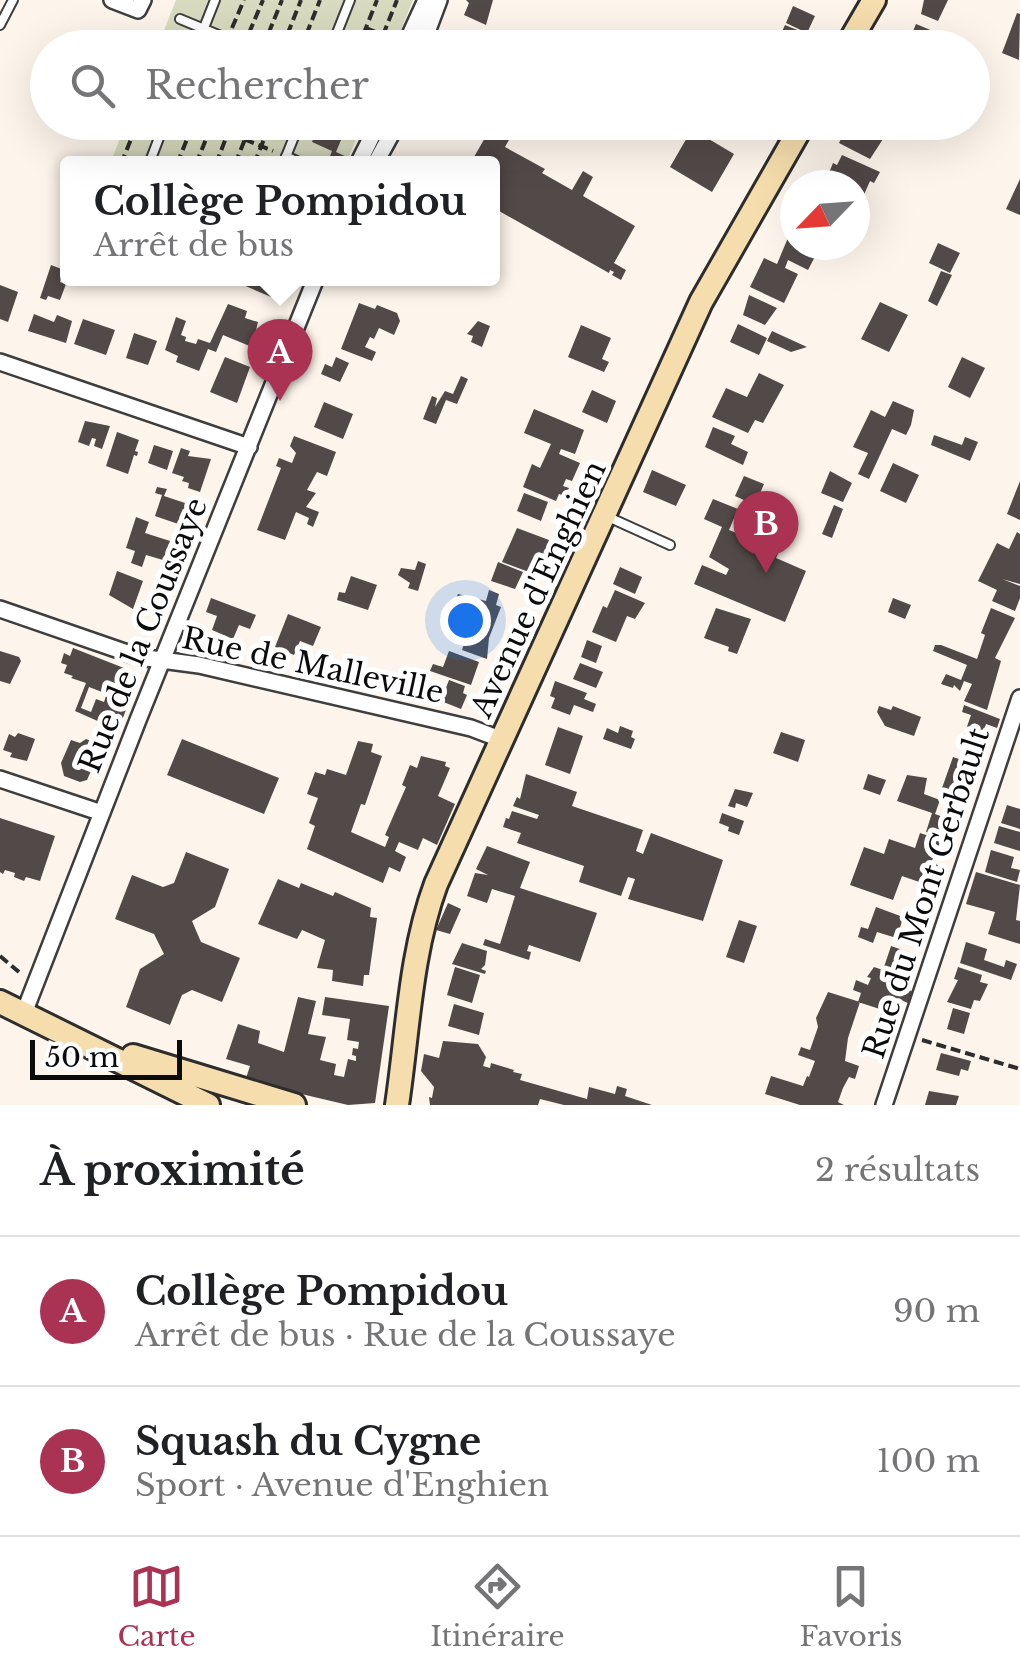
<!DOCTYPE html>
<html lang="fr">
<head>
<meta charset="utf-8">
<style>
  :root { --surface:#fff; --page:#f6f6f6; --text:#202124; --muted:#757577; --line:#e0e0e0; --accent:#aa3354 }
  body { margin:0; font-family:"Libre Baskerville",serif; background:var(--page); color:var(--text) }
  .compass { position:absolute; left:780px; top:170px; width:90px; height:90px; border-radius:50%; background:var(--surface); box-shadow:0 10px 40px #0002; rotate:245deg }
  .scale { position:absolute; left:30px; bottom:25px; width:152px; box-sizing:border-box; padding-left:10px; border:5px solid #0b0b0b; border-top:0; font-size:28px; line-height:35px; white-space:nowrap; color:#0b0b0b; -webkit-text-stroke:8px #fff; paint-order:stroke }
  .you { position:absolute; left:465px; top:620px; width:35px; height:35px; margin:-25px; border:8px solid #fff; border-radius:50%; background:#1a73e8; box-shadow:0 0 0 15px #1a73e833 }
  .badge { display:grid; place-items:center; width:65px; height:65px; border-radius:50%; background:var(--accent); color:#fff; font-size:32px; font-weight:700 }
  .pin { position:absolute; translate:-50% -82px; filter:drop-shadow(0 2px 5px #0008) }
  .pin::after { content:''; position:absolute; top:52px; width:35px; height:30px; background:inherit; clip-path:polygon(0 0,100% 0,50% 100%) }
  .popup { position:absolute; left:60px; top:156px; width:440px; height:130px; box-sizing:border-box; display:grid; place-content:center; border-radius:10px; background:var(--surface); filter:drop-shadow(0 2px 8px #0005); font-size:32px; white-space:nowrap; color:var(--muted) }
  .popup b { font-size:38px; color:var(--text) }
  .popup::after { content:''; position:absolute; left:50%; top:100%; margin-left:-20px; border:20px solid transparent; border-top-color:var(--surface) }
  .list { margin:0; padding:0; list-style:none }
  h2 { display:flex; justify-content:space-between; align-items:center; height:130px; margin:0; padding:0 40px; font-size:42px }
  h2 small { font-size:32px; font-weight:400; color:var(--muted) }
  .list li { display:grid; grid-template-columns:65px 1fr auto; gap:30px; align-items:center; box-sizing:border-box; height:150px; padding:0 40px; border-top:2px solid var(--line) }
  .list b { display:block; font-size:38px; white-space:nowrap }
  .list p { margin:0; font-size:32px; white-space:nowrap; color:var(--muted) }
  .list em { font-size:32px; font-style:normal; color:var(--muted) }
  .icon { flex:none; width:55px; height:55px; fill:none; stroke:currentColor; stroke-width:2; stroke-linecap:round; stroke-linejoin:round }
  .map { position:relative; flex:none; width:1020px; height:1105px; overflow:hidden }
  .search { position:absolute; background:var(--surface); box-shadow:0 10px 40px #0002; left:30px; right:30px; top:30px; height:110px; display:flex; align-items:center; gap:25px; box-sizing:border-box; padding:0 35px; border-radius:55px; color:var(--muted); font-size:38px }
  .sheet { height:430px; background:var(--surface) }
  nav { display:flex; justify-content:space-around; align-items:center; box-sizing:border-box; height:140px; border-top:2px solid var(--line); background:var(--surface); font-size:28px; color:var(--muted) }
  nav a { display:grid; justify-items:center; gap:5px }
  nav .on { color:var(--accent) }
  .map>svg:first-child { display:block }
  .cemetery { fill:#d8dbbf }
  .building { fill:#524a48; fill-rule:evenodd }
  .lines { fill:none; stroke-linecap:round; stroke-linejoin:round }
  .lane-casing { stroke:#3e3e3e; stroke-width:12 }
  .street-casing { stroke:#3e3e3e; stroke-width:20 }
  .secondary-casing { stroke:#2d2d2d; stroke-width:28 }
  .path { stroke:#2d2d2d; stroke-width:4; stroke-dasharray:10 5; stroke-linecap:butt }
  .lane { stroke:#fff; stroke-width:8 }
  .street { stroke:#fff; stroke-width:15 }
  .secondary { stroke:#f5ddad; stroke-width:22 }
  .labels { text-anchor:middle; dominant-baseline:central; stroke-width:10; stroke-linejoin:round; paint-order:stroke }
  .street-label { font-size:30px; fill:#0b0b0b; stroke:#fff }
</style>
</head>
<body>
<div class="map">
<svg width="1020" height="1105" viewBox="0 0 1020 1105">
  <rect width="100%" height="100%" fill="#fdf5eb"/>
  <path class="cemetery" d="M176 0H413L394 47 157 48Z
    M126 123H363L346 163 110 164Z"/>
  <path class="building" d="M466 0H493L486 25 464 15 469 3Z
    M924 0H948L938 21 921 14Z
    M793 6 815 16 807 33 786 23Z
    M1017 13 1020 14 1019 60 1002 53Z
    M916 24 945 36 940 48H906Z
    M785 25 807 34 801 48H766L775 36 779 38Z
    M320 122H334L346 128 336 152 349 158 346 164H327L332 151 312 142Z
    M494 122H519L505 147 545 169 542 173 572 190 583 171 593 177 583 196 635 226 614 263 626 270 621 280 612 275 614 272 610 270 609 273 492 207V164H470Z
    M852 125 883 139 870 159 839 143 847 126Z
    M692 129 734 154 712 192 670 167Z
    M842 155 880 172 874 183 870 181 863 197 855 194V185H837L826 180 833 163 837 165Z
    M1020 179V215L1006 209Z
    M795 221V245H821L808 270 788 260 785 268 798 274 784 303 750 287 764 258 777 264Z
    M938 243 960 253 950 273 929 263Z
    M51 265 64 270 60 282 66 284 60 300 48 296 46 300 40 298Z
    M941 271 952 275 937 306 928 301Z
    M227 278H285L280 292H274L271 297Z
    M0 285 18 292 8 322 0 319Z
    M749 295 777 308 765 325 743 315Z
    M880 302 908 315 889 352 861 339Z
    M359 303 375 309 377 305 397 313 400 321 394 335 379 328 374 339 370 337 365 347 376 352 372 361 341 349Z
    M228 304 247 311 245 318 258 322 252 347 223 335 216 352 208 349 199 371 176 362 178 356 165 350 176 317 186 321 181 335 186 337 185 341 196 344 198 339 210 343Z
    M34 314 54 322 57 315 72 321 66 343 28 331Z
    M83 319 115 330 106 355 74 344Z
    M478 321 490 326 482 347 471 342 473 336 467 334Z
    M738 324 767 338 759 355 730 342Z
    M581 325 611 338 602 359 609 362 604 372 568 357Z
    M772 331 807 347 791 352 767 341Z
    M134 333 157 341 148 365 126 358Z
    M225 357 250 367 237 403 210 392Z
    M336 357 349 363 340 382 321 374 325 364 332 367Z
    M962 357 985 368 970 398 948 387Z
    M759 373 784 385 763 423 755 420 748 433 712 417 726 388 747 397Z
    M461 376 468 379 457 404 446 400 436 424 423 419 432 396 437 398 435 407 445 391 453 394Z
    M592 390 616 401 607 423 582 412Z
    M893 401 914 410 911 425 906 435 892 429 869 479 858 474 868 453 853 447 871 410 885 417Z
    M324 402 353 414 343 439 314 427Z
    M534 409 584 430 575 454 561 449 559 454 580 463 572 481 566 479 563 486 569 488 565 496 559 494 556 501 523 487 532 464 540 468 551 444 524 433Z
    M85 421 110 426 102 449 94 446 96 439 92 438 89 446 78 442Z
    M713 427 735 436 731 444 748 452 743 465 705 447Z
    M117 432 139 440 135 451 138 452 137 456 134 455 128 474 106 466Z
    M934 435 962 445 965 437 978 442 970 461 931 445Z
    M294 436 336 452 327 476 317 472 307 490 316 493 306 507 319 512 313 527 307 524 309 518 296 512 285 540 257 530 281 468 276 466 279 458 292 463 296 453 290 446Z
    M154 445 173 451 167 470 148 463Z
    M181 448 190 451 188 456 211 459 200 492 188 488 189 483 182 481 184 477 172 473Z
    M893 463 919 475 906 503 880 491Z
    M652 470 686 485 676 506 643 492Z
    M830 471 852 483 843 502 821 493Z
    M744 476 764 484 755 505 735 496Z
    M1020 481V520L1007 514Z
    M157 487 167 489 164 496 188 504 181 525 155 516 162 495 155 493Z
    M524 493 548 502 541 521 517 511Z
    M713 499 738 509 729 530 759 542 773 513 793 521 776 558 806 571 785 622 694 584 702 565 726 575 729 569 709 557 722 527 704 519Z
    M834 505 843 509 832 538 822 534Z
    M136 517 149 522 145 533 170 541 163 560 146 555 142 567 131 563 135 551 126 548Z
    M517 528 549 540 537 575 502 562Z
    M1017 532 1020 534V584L1002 579 1020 586V598L1015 611 992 601 997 590 978 581 997 543 1009 549Z
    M418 561 426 564 418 591 408 588 410 583 398 575 401 568 415 570Z
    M498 562 523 572 515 589 491 581Z
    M620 567 642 577 635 594 613 584Z
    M117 571 143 581 133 609 109 595Z
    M351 576 377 585 368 610 337 600 339 592 345 593Z
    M489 590 499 594 496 605 501 607 489 638 487 659 462 650 468 631 459 628 467 607 454 603 458 594 486 601Z
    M615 590 645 603 635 619 627 616 616 642 592 632 603 606 607 608Z
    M211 598 256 615 250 629 239 625 233 639 212 630 217 616 206 612Z
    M893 598 911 605 905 619 888 612Z
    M716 608 751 619 737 654 728 651 729 647 704 638Z
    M991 608 1015 618 995 658 1001 661 987 710 964 701 972 684 964 681 960 691 954 685 953 688 941 684 946 674 961 680 967 665 933 651 935 645H941L977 659 985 635 981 633Z
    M288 614 321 627 313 646 300 641 294 655 275 647Z
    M587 640 602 646 596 663 581 657Z
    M73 648 134 672 138 680 118 730 75 711 86 683 71 678 73 676 64 673 67 665 61 663 64 653 70 656ZM89 687 102 692 104 687 107 693 104 702 96 699 91 712 81 708Z
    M0 651 19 657 21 661 10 684 0 681Z
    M449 651 479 662 471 685 430 671 433 664 443 667Z
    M580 663 603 672 596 688 573 679Z
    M449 680 465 686 463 693 467 695 461 709 441 701Z
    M555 681 587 693 584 699 596 704 593 712 574 705 570 715 551 708 555 698 550 696Z
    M964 705 1000 719 997 728 986 724 979 746 962 741 971 715 962 712Z
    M879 706 891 710 893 706 921 717 914 736 885 726 877 712Z
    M620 726 633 731 631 737 635 739 631 749 603 739 607 728 618 733Z
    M558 727 583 736 570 774 545 765Z
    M781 732 805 740 798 762 773 753Z
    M18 733 35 739 27 761 10 757 12 753 3 750 9 734 15 737Z
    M86 739 98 744 87 770 91 771 87 780 80 782 64 776 61 763 71 740 80 743Z
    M182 739 279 778 264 814 167 775Z
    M358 741 373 744 371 752 382 756 365 805 361 804 351 832 385 847 389 837 385 835 406 787 402 785 410 765 417 768 421 756 446 762 445 766 450 768 438 796 455 804 437 845 423 838 418 850 399 842 395 851 406 857 400 872 389 867 383 883 307 849 315 826 309 823 318 798 307 794 315 772 325 775 327 769 346 775Z
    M953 757 974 764 964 795 942 788Z
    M526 774 577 792 572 806 643 830 636 851 643 854 651 833 723 860 703 921 628 899 635 879 628 877 621 896 579 882 584 866 517 843 521 833 503 827 506 818 509 819 512 811 537 819 539 815 513 806 517 797 520 799Z
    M868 774 886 780 880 795 863 789Z
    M907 775 927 778 924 794 940 800 935 814 954 821 948 839 926 832 932 813 897 801Z
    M735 789 753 793 747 807 736 803 735 808 728 806Z
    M1007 805 1020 809V829L1001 823Z
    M722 813 744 821 739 835 728 831 729 827 719 823Z
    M0 818 55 836 40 881 26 877 24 881 14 877 15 873 5 870 3 874 0 872Z
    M999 826 1020 832V851L994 843Z
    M920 833 941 840 931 863 938 865 935 872 930 870 925 884 902 876 893 900 850 885 864 847 884 854 889 839 915 848Z
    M487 846 530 862 520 888 597 913 580 962 529 945 527 951 531 952 529 960 483 945 485 939 500 944 515 896 492 889 487 903 467 896 475 873 488 875 476 869Z
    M991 850 1014 857 1011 868 1020 870 1017 882 985 872Z
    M186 852 229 869 215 907 192 921 201 942 240 958 222 1002 192 990 182 995 170 1025 126 1007 140 969 164 954 154 934 115 919 132 875 163 887 174 883Z
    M976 872 1020 885 1016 920 1020 921V944L988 934 995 912 966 904Z
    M278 879 299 888 301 883 333 896 335 892 371 908 370 917 377 918 369 975H364L363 986 332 981 333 970 317 968 325 940 302 930 297 939 258 924Z
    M448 903 461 909 450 934 436 930Z
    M876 907 903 917 900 928 909 931 906 941 877 932 873 943 858 937 861 927 868 929Z
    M739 920 757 926 744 963 726 957Z
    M966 942 987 949 984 960 1004 967 1006 960 1017 964 1011 980 960 963Z
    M462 943 487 951 485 965 481 969 486 971 485 974 452 964Z
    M891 946 914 954 906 978 898 975 895 985 912 991 908 1003 891 996 886 1011 858 1002 861 993 853 990 856 980 868 985 871 978 867 977 874 967 883 970Z
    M455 967 480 975 472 1003 447 995Z
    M958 967 982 975 980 982 988 984 980 1001 974 1000 971 1009 947 1002 958 980 954 979Z
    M828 992 860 1002 848 1038 845 1061 859 1066 855 1079 849 1077 843 1088 838 1102 844 1105H800L765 1094 771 1076 803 1086 807 1076 809 1077 815 1061 798 1055 801 1047 810 1050 818 1027 816 1018Z
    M298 997 316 1001 308 1034 326 1037 320 1060 336 1064 334 1075 344 1077 348 1059 356 1061V1056L352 1055 353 1048 358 1049 359 1042 347 1040 350 1019 322 1015 325 997 389 1006 375 1103 348 1105 293 1092 246 1078 250 1066 226 1059 238 1024 260 1031 258 1043 284 1052Z
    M454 1004 484 1013 479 1035 448 1026Z
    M953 1008 970 1013 964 1034 947 1029Z
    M443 1041 478 1044 486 1057 483 1066 490 1068 491 1063 514 1070 513 1072 522 1074 520 1080 587 1099 589 1087 615 1094 617 1086 627 1089 625 1096 652 1105H564L540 1099 538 1105H430L429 1097 432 1098 434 1087 421 1071 424 1054 439 1058Z
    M941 1053 971 1061 968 1071 961 1069 959 1076 936 1070Z
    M929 1091 959 1096 956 1105H925Z"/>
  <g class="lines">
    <defs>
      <path id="lane" d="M180 19 250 48
        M0 25 13 0
        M196 48 215 0
        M331 48 350 0
        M286 156 303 164
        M149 164 165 122
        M283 164 300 122
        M606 516 670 545"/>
      <path id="street" d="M112 0 138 10 143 0
        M404 48 426 0
        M421 48 439 0
        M358 164 379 122
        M375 164 398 122
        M0 362 249 447
        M0 609 139 657 199 665 471 728 500 739
        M0 779 102 813
        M24 1013 138 720 316 278
        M884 1105 1020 698"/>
      <path id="secondary" d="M846 48 874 0
        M0 1002 208 1105
        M133 1056 294 1105
        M397 1105C408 1032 410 954 436 884L701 302 804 122"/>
    </defs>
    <use href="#lane" class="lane-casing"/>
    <use href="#street" class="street-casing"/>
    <use href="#secondary" class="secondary-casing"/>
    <path class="path" d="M232 28 244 0
      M366 28 385 36
      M249 33 263 0
      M383 35 397 0
      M263 47 282 0
      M168 48 174 33
      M282 48 301 0
      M301 48 320 0
      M358 48 377 0
      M203 122 273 151
      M121 164 138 122
      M177 164 194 122
      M196 164 213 122
      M216 164 232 122
      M235 164 252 122
      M254 164 271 122
      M0 956 19 972
      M922 1040 1020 1069"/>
    <use href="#lane" class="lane"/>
    <use href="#street" class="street"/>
    <use href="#secondary" class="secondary"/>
  </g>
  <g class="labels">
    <g class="street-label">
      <text transform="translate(538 589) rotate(-65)">Avenue d'Enghien</text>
      <text transform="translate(143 635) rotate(-68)">Rue de la Coussaye</text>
      <text transform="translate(313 665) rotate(12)">Rue de Malleville</text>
      <text transform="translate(926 893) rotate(-72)">Rue du Mont Gerbault</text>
    </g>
  </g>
</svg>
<svg class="compass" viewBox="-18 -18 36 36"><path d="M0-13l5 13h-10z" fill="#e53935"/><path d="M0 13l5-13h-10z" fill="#757577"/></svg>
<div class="scale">50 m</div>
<div class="you"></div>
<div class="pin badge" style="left:280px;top:401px">A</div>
<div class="popup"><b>Collège Pompidou</b>Arrêt de bus</div>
<div class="pin badge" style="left:766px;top:573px">B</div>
<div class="search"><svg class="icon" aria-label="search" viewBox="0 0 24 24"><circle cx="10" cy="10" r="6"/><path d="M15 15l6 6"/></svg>Rechercher</div>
</div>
<section class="sheet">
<h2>À proximité<small>2 résultats</small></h2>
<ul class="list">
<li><span class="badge">A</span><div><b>Collège Pompidou</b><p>Arrêt de bus · Rue de la Coussaye</p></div><em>90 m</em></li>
<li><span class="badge">B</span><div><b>Squash du Cygne</b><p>Sport · Avenue d'Enghien</p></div><em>100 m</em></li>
</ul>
</section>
<nav>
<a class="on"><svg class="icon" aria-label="map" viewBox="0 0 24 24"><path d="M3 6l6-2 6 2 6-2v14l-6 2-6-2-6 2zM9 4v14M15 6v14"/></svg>Carte</a>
<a><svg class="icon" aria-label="directions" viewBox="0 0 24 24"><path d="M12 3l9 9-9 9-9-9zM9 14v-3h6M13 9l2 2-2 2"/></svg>Itinéraire</a>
<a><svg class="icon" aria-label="saved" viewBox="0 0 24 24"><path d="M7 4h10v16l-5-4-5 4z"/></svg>Favoris</a>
</nav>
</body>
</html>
